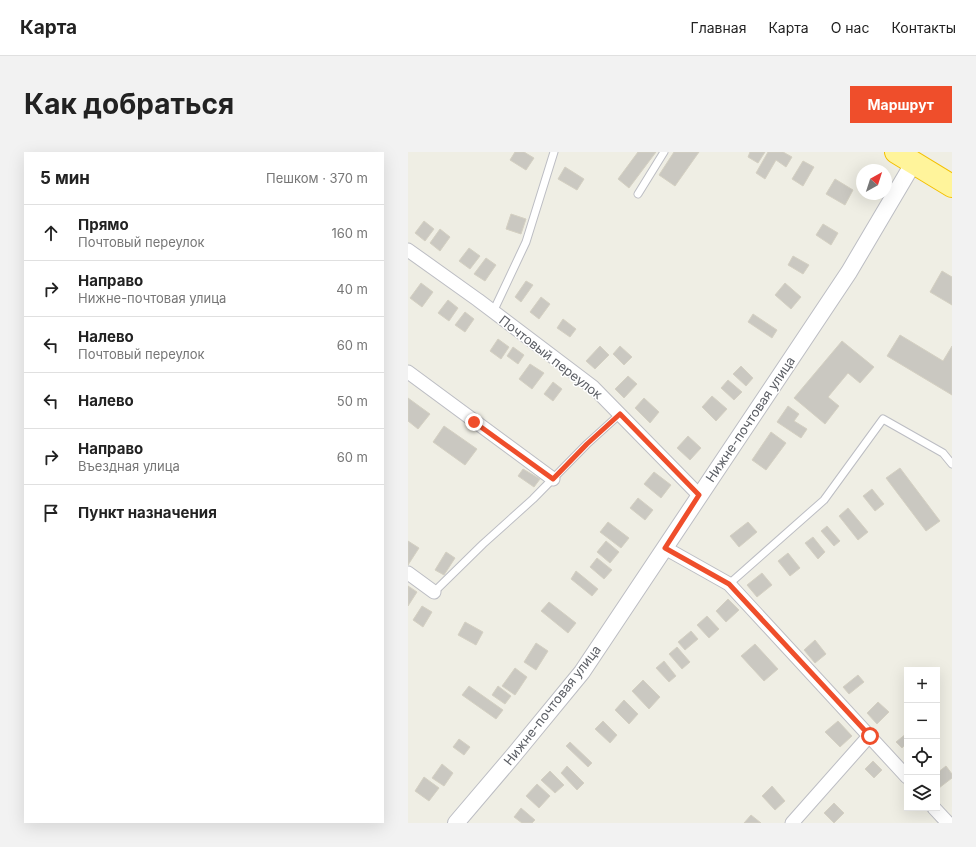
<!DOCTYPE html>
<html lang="ru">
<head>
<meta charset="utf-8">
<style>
  :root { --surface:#fff; --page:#f2f2f2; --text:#222; --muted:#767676; --line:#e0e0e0; --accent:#ef4e2b }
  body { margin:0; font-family:Inter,sans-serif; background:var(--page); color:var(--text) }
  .controls { position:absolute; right:12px; bottom:12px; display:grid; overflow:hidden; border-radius:0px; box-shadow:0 4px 16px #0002 }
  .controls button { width:36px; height:36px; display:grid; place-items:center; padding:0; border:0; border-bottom:1px solid var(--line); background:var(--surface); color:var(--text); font:20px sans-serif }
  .compass { position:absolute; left:448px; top:12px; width:36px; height:36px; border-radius:50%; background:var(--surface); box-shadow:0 4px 16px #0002; rotate:39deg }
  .stop { position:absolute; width:12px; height:12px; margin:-9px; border:3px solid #ef4e2b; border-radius:50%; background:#fff }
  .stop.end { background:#ef4e2b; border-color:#fff; box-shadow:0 1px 4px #0008 }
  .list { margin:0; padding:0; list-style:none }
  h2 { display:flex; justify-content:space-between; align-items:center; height:52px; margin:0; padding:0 16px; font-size:17px }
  h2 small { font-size:13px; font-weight:400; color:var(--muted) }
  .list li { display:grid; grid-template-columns:26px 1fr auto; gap:12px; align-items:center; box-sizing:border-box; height:56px; padding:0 16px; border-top:1px solid var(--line) }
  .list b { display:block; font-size:15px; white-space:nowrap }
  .list p { margin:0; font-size:13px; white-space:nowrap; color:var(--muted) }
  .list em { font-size:13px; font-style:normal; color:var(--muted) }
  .icon { flex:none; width:22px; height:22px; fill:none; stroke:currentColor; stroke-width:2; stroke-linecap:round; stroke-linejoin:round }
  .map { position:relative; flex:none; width:544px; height:671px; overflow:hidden; border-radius:0px }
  header { display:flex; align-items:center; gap:24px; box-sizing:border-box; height:56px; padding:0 20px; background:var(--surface); border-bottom:1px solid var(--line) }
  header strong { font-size:19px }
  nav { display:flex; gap:22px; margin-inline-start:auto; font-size:14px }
  .intro { display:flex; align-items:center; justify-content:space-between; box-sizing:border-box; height:96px; padding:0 24px }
  h1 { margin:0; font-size:28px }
  .button { padding:10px 18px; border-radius:0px; background:var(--accent); color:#fff; font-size:14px; font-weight:700 }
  main { display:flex; gap:24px; padding:0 24px }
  aside { flex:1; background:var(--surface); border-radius:0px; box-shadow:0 4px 16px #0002 }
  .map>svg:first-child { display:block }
  .building { fill:#cac8c1; stroke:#d4d0c2 }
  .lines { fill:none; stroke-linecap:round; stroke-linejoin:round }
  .service-casing { stroke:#bcbdc3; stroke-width:9 }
  .minor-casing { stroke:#bcbdc3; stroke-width:15 }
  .tertiary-casing { stroke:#bcbdc3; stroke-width:18 }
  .trunk-casing { stroke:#f4c000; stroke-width:24 }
  .service { stroke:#fff; stroke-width:7 }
  .minor { stroke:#fff; stroke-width:13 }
  .tertiary { stroke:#fff; stroke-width:16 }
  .trunk { stroke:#fff49b; stroke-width:22 }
  .route { stroke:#ef4e2b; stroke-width:5 }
  .labels { text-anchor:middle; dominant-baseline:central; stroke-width:3; stroke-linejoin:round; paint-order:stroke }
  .street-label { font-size:13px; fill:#5c5f65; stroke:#fff }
</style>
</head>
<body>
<header>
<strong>Карта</strong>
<nav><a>Главная</a><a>Карта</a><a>О нас</a><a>Контакты</a></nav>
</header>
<div class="intro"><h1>Как добраться</h1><a class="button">Маршрут</a></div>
<main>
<aside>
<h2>5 мин<small>Пешком · 370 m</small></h2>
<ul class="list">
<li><svg class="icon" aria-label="ahead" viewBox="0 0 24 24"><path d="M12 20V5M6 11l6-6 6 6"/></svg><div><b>Прямо</b><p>Почтовый переулок</p></div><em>160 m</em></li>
<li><svg class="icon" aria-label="right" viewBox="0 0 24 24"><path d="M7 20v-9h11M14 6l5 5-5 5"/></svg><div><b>Направо</b><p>Нижне-почтовая улица</p></div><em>40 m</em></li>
<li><svg class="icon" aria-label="left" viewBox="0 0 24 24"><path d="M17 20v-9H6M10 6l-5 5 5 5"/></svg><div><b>Налево</b><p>Почтовый переулок</p></div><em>60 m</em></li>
<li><svg class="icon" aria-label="left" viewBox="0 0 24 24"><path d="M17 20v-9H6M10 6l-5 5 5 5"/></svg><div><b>Налево</b></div><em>50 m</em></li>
<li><svg class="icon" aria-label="right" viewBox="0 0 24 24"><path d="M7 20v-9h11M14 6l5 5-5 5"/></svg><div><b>Направо</b><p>Въездная улица</p></div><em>60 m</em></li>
<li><svg class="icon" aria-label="arrive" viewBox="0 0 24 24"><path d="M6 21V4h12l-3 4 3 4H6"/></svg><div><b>Пункт назначения</b></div></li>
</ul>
</aside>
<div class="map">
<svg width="544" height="671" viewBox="0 0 544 671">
  <rect width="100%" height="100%" fill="#efeee4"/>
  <path class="building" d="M107 0H116L126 6 118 18 102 8Z
    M230 0H248L221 36 210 27Z
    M266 0H291L267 34 251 23Z
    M342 0H357L350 11 340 5Z
    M360 0H375L384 5 378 15 368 8 357 27 348 21Z
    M395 9 406 15 395 34 384 27Z
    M157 15 176 27 169 38 150 27Z
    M427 27 445 38 437 53 418 42Z
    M103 62 118 67 113 82 98 77Z
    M16 69 26 77 17 89 7 81Z
    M415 72 430 81 423 93 408 83Z
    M32 77 42 85 32 99 22 91Z
    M61 96 72 104 62 117 51 109Z
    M385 104 401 113 395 122 380 113Z
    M78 106 88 113 77 129 66 122Z
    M534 119 544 125V153L522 140Z
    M118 129 125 133 113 150 107 145Z
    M13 131 25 140 14 155 2 146Z
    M377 131 393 145 383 157 367 143Z
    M133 145 142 152 131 167 122 160Z
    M40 148 50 156 41 169 30 161Z
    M57 160 66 167 57 180 47 173Z
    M345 162 369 178 364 186 340 170Z
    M155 167 168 177 162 185 149 176Z
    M492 183 535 209 544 194V243L479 204Z
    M90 187 101 195 93 207 82 199Z
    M434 189 466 215 452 231 440 221 420 245 431 254 417 272 386 246Z
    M192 194 201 203 187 217 178 209Z
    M212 194 224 205 216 213 205 202Z
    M105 195 116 203 110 212 99 204Z
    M122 212 136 221 124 237 111 227Z
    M333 214 345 226 338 234 325 222Z
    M220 224 229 232 216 246 207 237Z
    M320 228 334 240 326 248 313 236Z
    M145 230 154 237 145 249 136 242Z
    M304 244 319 257 308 269 294 255Z
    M0 246 22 262 10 277 0 269Z
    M236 246 251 260 242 271 227 256Z
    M380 254 391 262 386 269 399 277 393 286 369 270Z
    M36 274 69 297 57 313 25 290Z
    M363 280 378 291 358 318 344 308Z
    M280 284 293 296 282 308 269 296Z
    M492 316 532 369 518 379 478 326Z
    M115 317 132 327 126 335 110 324Z
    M246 320 263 333 253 346 236 332Z
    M464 337 476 352 467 359 455 344Z
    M230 346 245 358 237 368 222 356Z
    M440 356 460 380 450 388 431 364Z
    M200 370 221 386 213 396 192 380Z
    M340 370 349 380 331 395 322 384Z
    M419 374 432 389 426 394 413 379Z
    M405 385 417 400 410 407 397 391Z
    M0 389 11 396 0 413Z
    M198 389 211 400 202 411 189 400Z
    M38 400 47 406 36 423 27 418Z
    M380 401 392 416 382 424 370 409Z
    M189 406 204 418 196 427 182 415Z
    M168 419 190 437 184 444 163 427Z
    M354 421 364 433 349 445 339 433Z
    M0 434 9 440 0 454Z
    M320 447 331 458 318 470 308 459Z
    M141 450 168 471 160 481 133 459Z
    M14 454 24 460 15 475 5 468Z
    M299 464 311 477 301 486 289 473Z
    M57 470 75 480 68 493 50 483Z
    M283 479 290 487 277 498 270 490Z
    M407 488 418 502 407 511 396 498Z
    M128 491 140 499 128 518 116 510Z
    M347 492 370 517 356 529 333 504Z
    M269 495 282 510 274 517 261 502Z
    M256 509 268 524 261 530 248 516Z
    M107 516 119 525 107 543 94 534Z
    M450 523 456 530 441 542 435 535Z
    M235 528 252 545 241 557 224 539Z
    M61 534 95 558 88 567 54 543Z
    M90 534 103 544 97 552 84 543Z
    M216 548 230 562 221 572 207 558Z
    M470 550 481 560 469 572 459 561Z
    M195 569 209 583 202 591 187 577Z
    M430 569 444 584 432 595 417 580Z
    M499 581V591L494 596 488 590Z
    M51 587 62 595 56 603 45 595Z
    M162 590 184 611 180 615 158 594Z
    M465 609 474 618 466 626 457 617Z
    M34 612 45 621 36 634 24 626Z
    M159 614 176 631 169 638 153 621Z
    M538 614 544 622V626L531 636 529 634V621Z
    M142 619 156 633 147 641 133 628Z
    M16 625 31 636 21 649 7 639Z
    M129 632 142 644 131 656 118 644Z
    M364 634 377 649 367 658 354 644Z
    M426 651 436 661 426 671 416 661Z
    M113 656 127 668 124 671H114L106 665Z
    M343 663 353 671H336Z"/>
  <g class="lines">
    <defs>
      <path id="service" d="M230 42 256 0
        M85 160 118 90 146 0
        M321 432 416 348 475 267 535 301 544 312
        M26 440 75 392 125 347 179 292 212 262"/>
      <path id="minor" d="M0 98 70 148 185 235 291 343
        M0 220 145 327
        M257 396 321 432 499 625
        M0 421 26 440
        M526 656 540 671
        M384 671 462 583"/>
      <path id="tertiary" d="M48 671 105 604 174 520 441 120 506 10"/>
      <path id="trunk" d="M488 0 544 34"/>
    </defs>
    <use href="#service" class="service-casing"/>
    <use href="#minor" class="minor-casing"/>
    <use href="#tertiary" class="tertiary-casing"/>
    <use href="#trunk" class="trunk-casing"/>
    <use href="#service" class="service"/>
    <use href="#minor" class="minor"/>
    <use href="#tertiary" class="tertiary"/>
    <use href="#trunk" class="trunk"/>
  </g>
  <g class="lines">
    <path class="route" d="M66 270 145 327 179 292 212 262 291 343 257 396 321 432 462 584"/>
  </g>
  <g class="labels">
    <g class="street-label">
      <text transform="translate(143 205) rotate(38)">Почтовый переулок</text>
      <text transform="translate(342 267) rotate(-56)">Нижне-почтовая улица</text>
      <text transform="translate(144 553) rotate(-52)">Нижне-почтовая улица</text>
    </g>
  </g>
</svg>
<div class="controls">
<button>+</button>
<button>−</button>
<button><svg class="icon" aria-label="locate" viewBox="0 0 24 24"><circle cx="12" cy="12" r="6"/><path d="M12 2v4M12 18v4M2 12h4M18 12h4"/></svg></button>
<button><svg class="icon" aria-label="layers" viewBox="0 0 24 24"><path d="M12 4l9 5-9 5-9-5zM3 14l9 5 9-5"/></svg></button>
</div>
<svg class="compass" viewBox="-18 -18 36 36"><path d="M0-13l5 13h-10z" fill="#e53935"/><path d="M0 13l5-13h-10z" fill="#767676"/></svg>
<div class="stop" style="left:462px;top:584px"></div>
<div class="stop end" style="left:66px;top:270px"></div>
</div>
</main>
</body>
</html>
